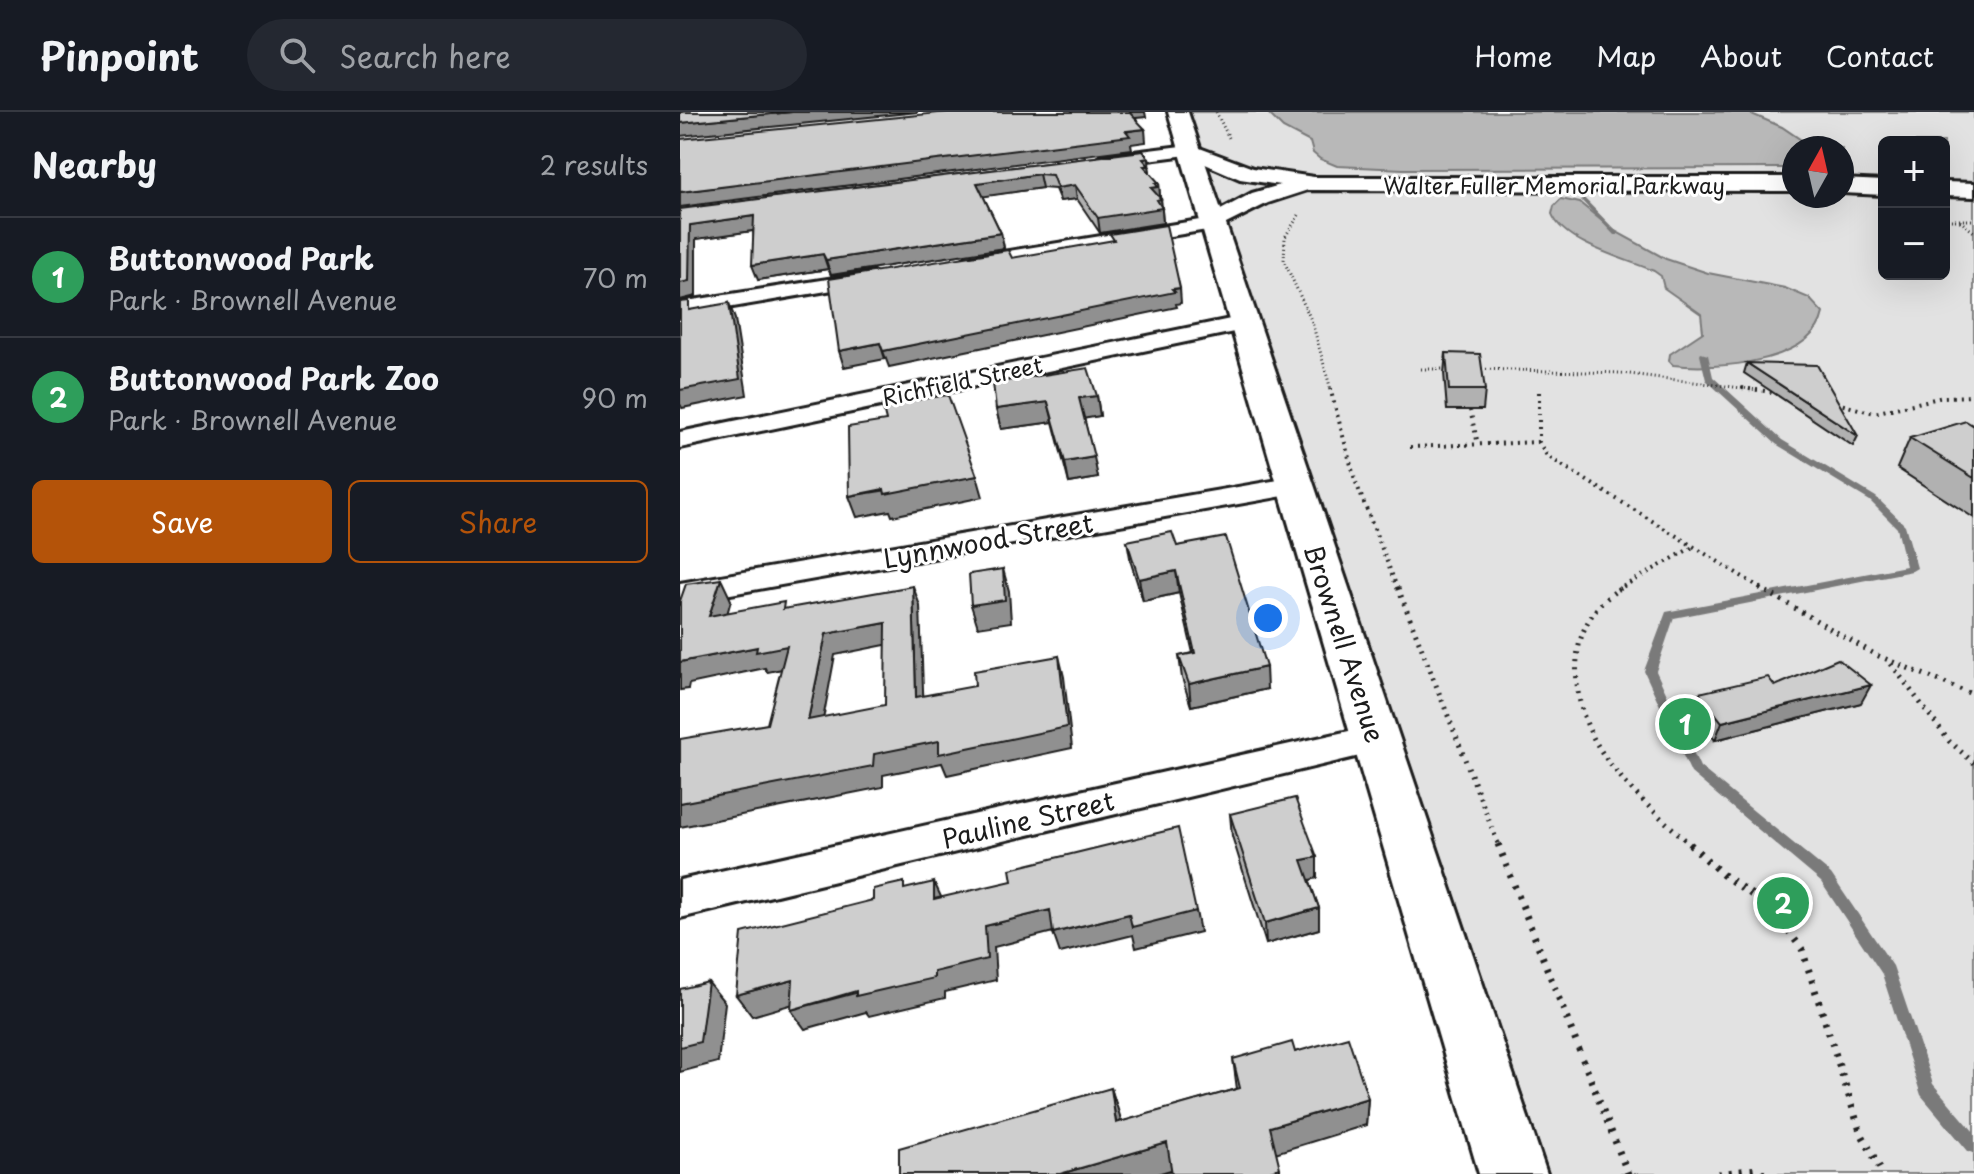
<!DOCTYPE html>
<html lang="en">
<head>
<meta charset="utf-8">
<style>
  :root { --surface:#171b24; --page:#242831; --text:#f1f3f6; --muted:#9ea1a6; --line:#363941; --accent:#b45309 }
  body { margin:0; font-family:"Playpen Sans",sans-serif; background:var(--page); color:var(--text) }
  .controls { position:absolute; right:24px; top:24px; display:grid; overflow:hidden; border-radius:12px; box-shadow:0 8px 32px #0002 }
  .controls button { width:72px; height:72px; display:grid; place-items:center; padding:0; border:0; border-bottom:2px solid var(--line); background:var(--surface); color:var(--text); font:40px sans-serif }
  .compass { position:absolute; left:1102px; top:24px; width:72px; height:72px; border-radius:50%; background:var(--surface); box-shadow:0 8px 32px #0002; rotate:8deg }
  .you { position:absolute; left:588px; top:506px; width:28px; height:28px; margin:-20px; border:6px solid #fff; border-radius:50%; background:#1a73e8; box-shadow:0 0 0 12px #1a73e833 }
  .badge { display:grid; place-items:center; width:52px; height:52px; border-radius:50%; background:var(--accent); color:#fff; font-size:26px; font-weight:700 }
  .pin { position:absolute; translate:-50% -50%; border:4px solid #fff; box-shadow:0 2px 8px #0006 }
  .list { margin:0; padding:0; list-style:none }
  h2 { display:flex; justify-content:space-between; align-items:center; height:104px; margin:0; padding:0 32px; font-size:34px }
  h2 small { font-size:26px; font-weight:400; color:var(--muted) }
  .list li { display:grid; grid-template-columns:52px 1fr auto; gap:24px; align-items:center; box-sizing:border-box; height:120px; padding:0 32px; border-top:2px solid var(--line) }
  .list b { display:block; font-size:30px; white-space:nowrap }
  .list p { margin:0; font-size:26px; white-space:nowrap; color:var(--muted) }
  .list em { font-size:26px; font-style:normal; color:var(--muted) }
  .actions { display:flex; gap:16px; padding:24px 32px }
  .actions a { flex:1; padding:18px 0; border:2px solid var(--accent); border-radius:12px; text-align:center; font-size:28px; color:var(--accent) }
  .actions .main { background:var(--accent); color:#fff }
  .icon { flex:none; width:44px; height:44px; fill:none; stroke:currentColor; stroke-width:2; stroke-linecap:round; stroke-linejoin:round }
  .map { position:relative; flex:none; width:1294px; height:1062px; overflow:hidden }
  header { display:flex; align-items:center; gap:48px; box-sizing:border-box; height:112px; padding:0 40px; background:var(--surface); border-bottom:2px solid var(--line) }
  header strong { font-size:38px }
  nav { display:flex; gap:44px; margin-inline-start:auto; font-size:28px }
  .search { width:560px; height:72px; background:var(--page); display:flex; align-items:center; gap:20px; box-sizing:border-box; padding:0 28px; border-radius:44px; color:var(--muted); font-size:30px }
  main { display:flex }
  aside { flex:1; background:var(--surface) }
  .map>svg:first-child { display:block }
  .green { fill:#e2e2e2; stroke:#7f7f7f; stroke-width:2; fill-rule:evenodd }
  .water { fill:#b8b8b8; stroke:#7a7a7a; stroke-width:2 }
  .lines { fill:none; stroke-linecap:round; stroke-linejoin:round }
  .stream { fill:#7a7a7a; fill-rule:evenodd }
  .minor-casing { stroke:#1c1c1c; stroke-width:6 }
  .tertiary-casing { stroke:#1c1c1c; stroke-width:6 }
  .secondary-casing { stroke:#1c1c1c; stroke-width:6 }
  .path-far3 { stroke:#1c1c1c; stroke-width:3; stroke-dasharray:1 3; stroke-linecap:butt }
  .path-far2 { stroke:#1c1c1c; stroke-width:4; stroke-dasharray:2 5; stroke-linecap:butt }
  .path-far1 { stroke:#1c1c1c; stroke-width:5; stroke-dasharray:2 6; stroke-linecap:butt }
  .path { stroke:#1c1c1c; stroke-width:7; stroke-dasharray:3 8; stroke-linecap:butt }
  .minor { fill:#fff; fill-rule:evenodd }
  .tertiary { fill:#fff; fill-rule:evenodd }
  .secondary { fill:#fff; fill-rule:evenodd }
  .wall { fill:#b1b1b1; stroke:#1c1c1c; stroke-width:2 }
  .shaded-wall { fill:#909090; stroke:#1c1c1c; stroke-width:2 }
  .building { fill:#cecece; stroke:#1c1c1c; stroke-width:2; fill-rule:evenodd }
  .labels { text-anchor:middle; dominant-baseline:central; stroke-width:6; stroke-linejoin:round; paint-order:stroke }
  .far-street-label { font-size:22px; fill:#1c1c1c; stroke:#fff }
  .street-label { font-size:26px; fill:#1c1c1c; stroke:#fff }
</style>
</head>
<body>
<header>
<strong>Pinpoint</strong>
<div class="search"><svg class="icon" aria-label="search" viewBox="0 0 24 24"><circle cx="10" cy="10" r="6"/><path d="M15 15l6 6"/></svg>Search here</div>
<nav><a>Home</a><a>Map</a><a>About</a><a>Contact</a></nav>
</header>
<main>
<aside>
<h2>Nearby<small>2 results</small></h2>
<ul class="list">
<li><span class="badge" style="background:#2e9e5b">1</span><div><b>Buttonwood Park</b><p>Park · Brownell Avenue</p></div><em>70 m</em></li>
<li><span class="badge" style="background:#2e9e5b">2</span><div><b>Buttonwood Park Zoo</b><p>Park · Brownell Avenue</p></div><em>90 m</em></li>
</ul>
<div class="actions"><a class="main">Save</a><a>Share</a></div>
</aside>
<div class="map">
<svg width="1294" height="1062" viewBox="0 0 1294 1062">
  <rect width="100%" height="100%" fill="#fff"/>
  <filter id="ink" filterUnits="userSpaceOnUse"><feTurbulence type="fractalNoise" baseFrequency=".0125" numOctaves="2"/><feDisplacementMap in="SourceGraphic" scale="16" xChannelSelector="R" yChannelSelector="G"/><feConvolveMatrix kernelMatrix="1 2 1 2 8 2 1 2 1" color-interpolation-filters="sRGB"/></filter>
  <g filter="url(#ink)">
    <path class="green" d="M509 0H1294V1062H869ZM1204 30H1264V162H1204ZM1114 36H1162V84H1114Z"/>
    <path class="water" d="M587 0H1067L1102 15 1133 36H1114V56L723 57 657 54 640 47 633 41 630 30 603 16Z
      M881 87 900 91 933 118 986 147 1028 161 1105 176 1129 186 1143 201C1133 251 1036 258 993 253L989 249 990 242 1023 220 1021 202 984 176 981 164 974 159C947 147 884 132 872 102L874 94Z"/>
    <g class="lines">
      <path class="stream" d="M901 83 938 121V123H934L899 86 898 85Z
        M1021 241 1028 243 1033 265 1102 328 1196 385 1225 413 1237 456 1232 459 994 506 976 559 1020 655 1151 762 1213 854 1253 972 1294 1020V1041L1288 1039 1241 983 1202 862 1141 770 1011 661 964 559 986 500 1226 454 1217 416 1190 389 1096 332 1026 268 1020 243Z"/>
      <defs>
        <path id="minor" d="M509 33 517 38 515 42 421 54 413 49 421 44Z
          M532 106 539 108 542 112 539 116 285 158 275 152 285 146Z
          M193 160 204 166 200 170 0 204V190Z
          M565 204 573 206 576 211 573 216 0 336V320Z
          M616 365 626 368 630 374 626 380 0 491V471Z
          M696 613 709 617 715 627 709 637 0 806V768Z"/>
        <path id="tertiary" d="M509 32 573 56 634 65H1114V79L628 78 588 91 532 119 524 117 520 112 524 107 572 81 600 73 560 67 502 42 499 38 502 34Z
          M1162 67 1204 69V83L1162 81Z
          M1264 70 1294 71V85L1264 84Z"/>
        <path id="secondary" d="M488 0H508L867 1062H799Z"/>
      </defs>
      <use href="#minor" class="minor-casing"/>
      <use href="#tertiary" class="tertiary-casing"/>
      <use href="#secondary" class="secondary-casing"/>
      <path class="path-far3" d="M536 0 549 26
        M619 103 605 125 604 149 632 210 651 278
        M1267 108H1294
        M1280 109 1294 120
        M741 257H768
        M798 257 941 261 1078 278"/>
      <path class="path-far2" d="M650 276 675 368 718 478
        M1062 276 1099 281
        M859 280V330L867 344 1084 478
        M1156 291 1194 301 1263 285 1294 284
        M790 298 798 332
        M730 335 859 330
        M937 478 1013 435"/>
      <path class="path-far1" d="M718 476 819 734
        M941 476C915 491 899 518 897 547 890 631 955 682 1012 734
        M1080 476 1196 543 1294 583
        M1211 552 1269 629 1294 651"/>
      <path class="path" d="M818 732 948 1062
        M1010 732 1043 763 1090 795 1122 837 1180 1019 1203 1062
        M1038 1062 1077 1057 1084 1062"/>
      <use href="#minor" class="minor"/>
      <use href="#tertiary" class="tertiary"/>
      <use href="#secondary" class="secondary"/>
    </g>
    <path class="wall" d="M463 39 470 59 469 61 479 71 480 84 479 85 481 87 483 111 420 121 397 87 380 89 375 77 362 76 303 84 321 121 324 136 151 163 148 157 78 168 73 119 16 127V184L0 97Z
      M766 241 805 278 803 298H767L764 261Z
      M1067 251 1178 324 1173 334 1064 261Z
      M417 284 420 304 404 306 418 366 389 371 373 310 321 317 316 297Z
      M1294 314V406L1217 356 1230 326Z
      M447 429 497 434 587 577 511 594 502 566 499 544 513 541 499 481 463 489 451 451Z
      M1095 574 1181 591 1035 628 1013 599 1019 581Z
      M550 702 637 766 629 768 639 796V817L586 832 552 724Z
      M615 940 688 986 686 1013 477 1062H219L431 976 441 1010 557 977 553 947Z"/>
    <path class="shaded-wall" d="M112 0H238L0 24V11Z
      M445 0H465L466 5 446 7Z
      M465 17 466 30 451 32 452 37 0 95V80Z
      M469 46 470 67 465 68 463 47Z
      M359 62 362 76 300 85 297 71Z
      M475 71H479L480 84 479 85 481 87 483 111 420 121 418 106 471 76Z
      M395 73 397 87 380 89 377 76Z
      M74 104 79 118 16 127V184L0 188V171L10 113Z
      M321 121 324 136 151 163 146 148Z
      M143 142 148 157 78 168 72 153Z
      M500 176 501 191 496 192 497 195 209 255 203 239Z
      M49 191 55 207 67 283 2 296 0 292V278Z
      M200 231 205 247 164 255 159 239Z
      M417 284 420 304 402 307 399 286Z
      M368 290 373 310 321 317 316 297Z
      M414 345 418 366 389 371 385 350Z
      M297 364 303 385 212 404 210 399 177 405 169 384Z
      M323 457 329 479 331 510 298 515 291 493Z
      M496 459 499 481 463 489 459 467Z
      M41 467 51 488 41 524 29 504Z
      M233 474 240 494 244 605 236 585Z
      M206 511 215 531 155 543 139 629 128 608 146 522Z
      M107 534 117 554 87 560 85 556 9 572 8 577 0 578V550L77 535Z
      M379 544 384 565 392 636 267 663 262 651 203 663V675L0 715V691L194 642Z
      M586 555 587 577 511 594 509 572Z
      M1191 573 1181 591 1035 628 1042 610Z
      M637 745V766L623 770 622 748Z
      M254 770 264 791 254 787Z
      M639 796V817L586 832 585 811Z
      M370 798 377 819 314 835 316 868 265 880V886L189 904 186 900 125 917 111 898 254 860 305 814Z
      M516 799 520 820 456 836 453 823 380 841 373 821 449 802Z
      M113 868 127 888 72 904 56 883Z
      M28 870 45 891 38 950 0 960V935Z
      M431 976 440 1004 445 1038 436 1011Z
      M688 986 686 1013 592 1042 590 1015Z
      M487 1031 494 1057 477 1062H380Z
      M600 1056V1062H580Z"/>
    <path class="building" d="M0 0H112L0 11Z
      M268 0H449L465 17 446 19 450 24 0 80V27Z
      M463 39 469 46 463 47 469 54H464L479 71H475L478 75 471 76 481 87 477 88 482 96 418 106 395 73 377 76 372 63 359 62 297 71 321 121 146 148 143 142 72 153 74 104 10 113 9 169 0 171V97Z
      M486 113 500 176 492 177 495 180 203 239 200 231 159 239 149 167 328 138 332 146 434 128 430 122Z
      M9 189V198L49 191 60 267 0 278V190Z
      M766 241 800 242 805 278H769Z
      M1067 251 1137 253 1178 324Z
      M408 256 417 284 399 286 414 345 385 350 368 290 316 297 313 271Z
      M268 283 297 364 205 382 204 377 169 384 168 315 206 309 202 293Z
      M1286 309 1294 314V366L1230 326Z
      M492 420 497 434 546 425 586 555 509 572 499 544 515 541 496 459 459 467 447 429Z
      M323 457 325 488 291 493 289 462Z
      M41 467 29 504 104 490 103 497 233 474 236 585 295 574 294 559 379 544 387 615 259 642V629L194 642 193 654 0 691V627L87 612 107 534 76 540 77 535 0 550V489L6 472ZM206 511 205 593 128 608 146 522Z
      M1158 547 1191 573 1042 610 1019 581 1088 565 1095 574Z
      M615 686 637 745 622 748 639 796 585 811 550 702Z
      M498 716 516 799 452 815 449 802 373 821 370 798 305 814 307 847 254 860V866L176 884V879L111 898 113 868 56 883 62 821 193 788V777L224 770V777L254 770V787L332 769 330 757Z
      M28 870 20 930 0 935V877Z
      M668 925 688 986 590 1015 600 1056 580 1062H492L487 1031 380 1062H219V1036L431 976 436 1011 560 976 553 947 612 930 615 940Z"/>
  </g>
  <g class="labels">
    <g class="far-street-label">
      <text x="874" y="72">Walter Fuller Memorial Parkway</text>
      <text transform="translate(282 268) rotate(-12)">Richfield Street</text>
    </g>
    <g class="street-label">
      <text transform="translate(308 428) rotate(-10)">Lynnwood Street</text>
      <text transform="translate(665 531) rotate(72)">Brownell Avenue</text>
      <text transform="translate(348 707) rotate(-13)">Pauline Street</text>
    </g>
  </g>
</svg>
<div class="controls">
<button>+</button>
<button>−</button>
</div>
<svg class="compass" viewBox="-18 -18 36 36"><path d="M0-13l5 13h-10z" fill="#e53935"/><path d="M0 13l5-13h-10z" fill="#9ea1a6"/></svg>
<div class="you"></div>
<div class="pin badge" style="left:1005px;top:612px;background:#2e9e5b">1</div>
<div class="pin badge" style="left:1103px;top:791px;background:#2e9e5b">2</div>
</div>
</main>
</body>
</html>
